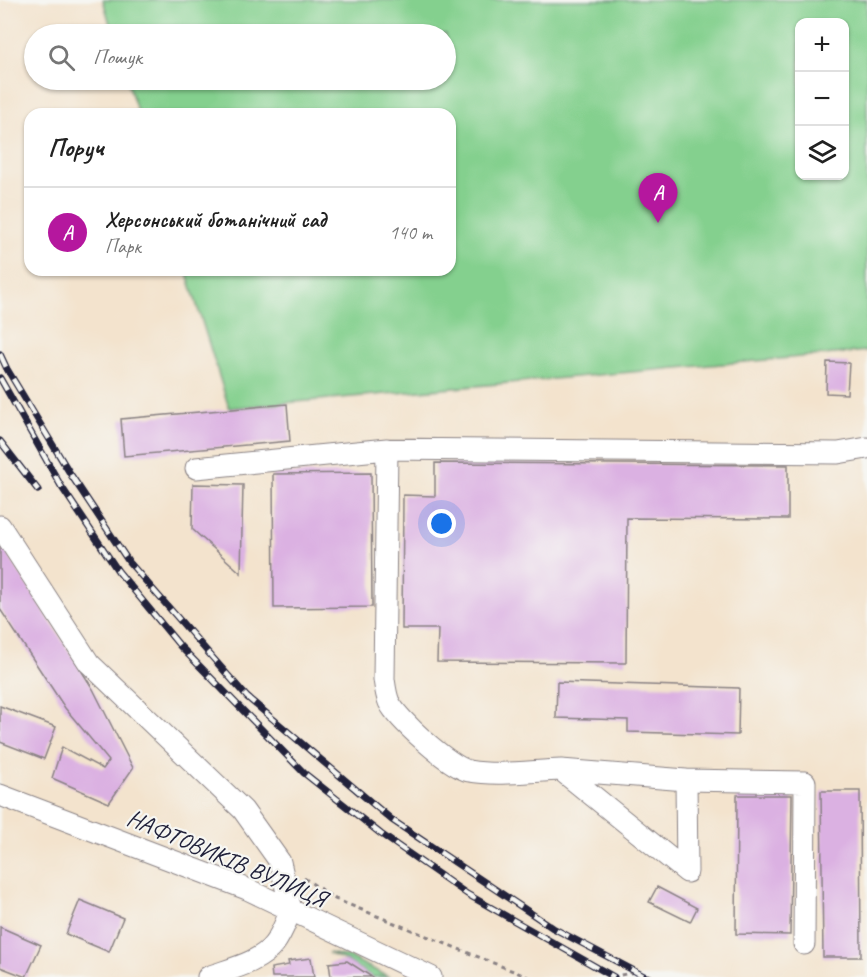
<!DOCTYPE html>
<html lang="uk">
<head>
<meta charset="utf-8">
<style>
  :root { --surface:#fff; --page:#f2f2f2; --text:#222; --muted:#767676; --line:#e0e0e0; --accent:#b5179e }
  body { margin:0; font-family:Caveat,sans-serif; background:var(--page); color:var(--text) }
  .controls { position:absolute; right:18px; top:18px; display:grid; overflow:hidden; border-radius:12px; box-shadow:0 2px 4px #0004 }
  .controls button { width:54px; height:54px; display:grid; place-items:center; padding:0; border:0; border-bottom:2px solid var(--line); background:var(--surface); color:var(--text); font:30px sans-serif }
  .you { position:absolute; left:442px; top:524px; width:21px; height:21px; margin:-15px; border:4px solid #fff; border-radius:50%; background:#1a73e8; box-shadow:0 0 0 9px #1a73e833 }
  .badge { display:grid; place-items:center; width:39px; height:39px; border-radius:50%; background:var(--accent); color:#fff; font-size:20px; font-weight:700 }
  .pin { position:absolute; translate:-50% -50px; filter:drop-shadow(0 2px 3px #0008) }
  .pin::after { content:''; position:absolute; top:32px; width:21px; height:18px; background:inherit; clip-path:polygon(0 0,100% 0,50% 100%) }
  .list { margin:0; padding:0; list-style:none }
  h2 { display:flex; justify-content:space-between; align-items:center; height:78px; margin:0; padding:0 24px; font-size:26px }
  h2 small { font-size:20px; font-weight:400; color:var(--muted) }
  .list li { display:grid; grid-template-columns:39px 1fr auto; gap:18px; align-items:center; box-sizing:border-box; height:90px; padding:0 24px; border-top:2px solid var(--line) }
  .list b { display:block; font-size:22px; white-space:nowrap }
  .list p { margin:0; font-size:20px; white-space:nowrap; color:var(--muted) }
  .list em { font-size:20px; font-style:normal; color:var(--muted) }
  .icon { flex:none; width:33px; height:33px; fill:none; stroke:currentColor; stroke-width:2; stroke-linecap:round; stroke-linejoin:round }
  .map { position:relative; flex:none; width:867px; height:977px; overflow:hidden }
  .search { position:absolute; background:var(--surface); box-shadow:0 2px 4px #0004; left:24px; top:24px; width:432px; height:66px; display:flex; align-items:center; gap:15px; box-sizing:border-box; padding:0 21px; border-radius:33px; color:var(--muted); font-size:22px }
  .panel { position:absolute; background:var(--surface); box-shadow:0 2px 4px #0004; left:24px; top:108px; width:432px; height:168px; border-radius:18px }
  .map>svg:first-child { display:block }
  .grass { fill:url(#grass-tufts); stroke:#537964; stroke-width:1.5 }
  .garden { fill:#84d08e; stroke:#537964; stroke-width:1.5; fill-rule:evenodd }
  .building { fill:#dbb1e2 }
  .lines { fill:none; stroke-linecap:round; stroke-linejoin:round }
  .minor-casing { stroke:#8a8284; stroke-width:23 }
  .path { stroke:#8a8284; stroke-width:3; stroke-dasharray:4.5 4.5; stroke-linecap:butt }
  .minor { stroke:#fff; stroke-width:21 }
  .rail-casing { stroke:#22223b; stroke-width:7 }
  .rail { stroke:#f6f6f2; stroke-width:4.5; stroke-dasharray:14; stroke-linecap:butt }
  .labels { text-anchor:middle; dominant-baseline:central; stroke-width:4.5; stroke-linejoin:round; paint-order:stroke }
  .street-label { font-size:24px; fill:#22223b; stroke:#f6f6f2 }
</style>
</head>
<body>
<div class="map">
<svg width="867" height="977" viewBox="0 0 867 977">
  <defs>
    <pattern id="grass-tufts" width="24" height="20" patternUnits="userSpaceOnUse" patternTransform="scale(1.5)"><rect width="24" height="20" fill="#84d08e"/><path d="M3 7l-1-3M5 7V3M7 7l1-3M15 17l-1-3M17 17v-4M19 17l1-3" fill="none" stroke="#72b27b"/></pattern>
  </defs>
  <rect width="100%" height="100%" fill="#f6f6f2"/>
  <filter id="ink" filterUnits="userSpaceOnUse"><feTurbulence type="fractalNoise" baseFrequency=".0167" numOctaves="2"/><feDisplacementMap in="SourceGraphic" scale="12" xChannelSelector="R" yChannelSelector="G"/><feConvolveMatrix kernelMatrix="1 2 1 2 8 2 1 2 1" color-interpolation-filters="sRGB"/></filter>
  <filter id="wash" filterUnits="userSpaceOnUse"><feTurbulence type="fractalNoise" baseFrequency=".008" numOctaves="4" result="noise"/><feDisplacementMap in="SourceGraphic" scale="24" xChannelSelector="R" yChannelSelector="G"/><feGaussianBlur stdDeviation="1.35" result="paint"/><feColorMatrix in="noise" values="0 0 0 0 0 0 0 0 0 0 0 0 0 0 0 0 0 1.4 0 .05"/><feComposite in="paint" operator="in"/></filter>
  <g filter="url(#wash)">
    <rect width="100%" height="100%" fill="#f3e3cd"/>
    <path class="grass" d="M328 953 349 957 389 977H372L347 961Z"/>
    <path class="garden" d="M103 0H867V351L229 408 186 270H450V114H138L127 80H446V34H113ZM800 22H844V176H800Z"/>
    <g id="blocks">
      <path class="building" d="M827 362 849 363 847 394 826 393Z
        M287 404 290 441 124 456 121 419Z
        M435 463 788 465V519L627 518 626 663 437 662 438 629H402L403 495 435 496Z
        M371 473 372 607 274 608 273 474Z
        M193 484 243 485 241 573 192 529Z
        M0 542 93 689 133 768 109 803 52 778 62 747 103 769 109 761 65 708 0 609Z
        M557 682 739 688 738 735 628 732V720L556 718Z
        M0 706 56 727 44 759 0 742Z
        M821 791H860L861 957H823Z
        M737 795H792L790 935 736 934Z
        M657 887 697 908 690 922 649 902Z
        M80 900 123 918 109 952 66 934Z
        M0 927 41 945 26 977 0 967Z
        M311 958 314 977H272L271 968 289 965 288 961Z
        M347 961 372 977H331L329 963Z"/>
    </g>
  </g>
  <g filter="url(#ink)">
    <use href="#blocks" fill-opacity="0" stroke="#8a8284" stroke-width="1.5"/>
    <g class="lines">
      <defs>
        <path id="minor" d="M387 449 384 679C385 686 386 695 389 702 397 719 450 767 469 771 498 776 531 771 561 770L687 872 686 780 805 782 804 944
          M196 468 387 449 838 453 867 448
          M0 526 89 663 243 810 280 862 291 910
          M561 770 686 780
          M0 795 247 889 431 977
          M208 977C229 969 260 963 274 944 282 934 286 921 291 910"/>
      </defs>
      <use href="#minor" class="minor-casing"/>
      <path class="path" d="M304 878 335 899 528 977
        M612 977 635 972 658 977"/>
      <use href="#minor" class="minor"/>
      <defs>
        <path id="rail" d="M0 354 7 369 71 475 129 562 247 697 392 820 553 928 646 977
          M0 378 61 486 118 571 180 646 304 773 381 834 467 894 614 977
          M0 441 38 490"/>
      </defs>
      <use href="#rail" class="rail-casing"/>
      <use href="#rail" class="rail"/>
    </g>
  </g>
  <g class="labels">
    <g class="street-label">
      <text transform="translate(227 858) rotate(23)">НАФТОВИКІВ ВУЛИЦЯ</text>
    </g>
  </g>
</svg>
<div class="controls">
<button>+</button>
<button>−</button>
<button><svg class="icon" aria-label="layers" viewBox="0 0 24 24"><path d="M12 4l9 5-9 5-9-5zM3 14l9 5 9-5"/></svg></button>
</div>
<div class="you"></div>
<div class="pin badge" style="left:658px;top:223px">A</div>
<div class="search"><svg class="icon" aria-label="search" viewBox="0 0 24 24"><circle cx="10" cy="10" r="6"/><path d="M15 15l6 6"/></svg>Пошук</div>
<section class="panel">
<h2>Поруч<small></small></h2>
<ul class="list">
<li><span class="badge">A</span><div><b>Херсонський ботанічний сад</b><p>Парк</p></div><em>140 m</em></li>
</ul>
</section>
</div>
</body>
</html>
